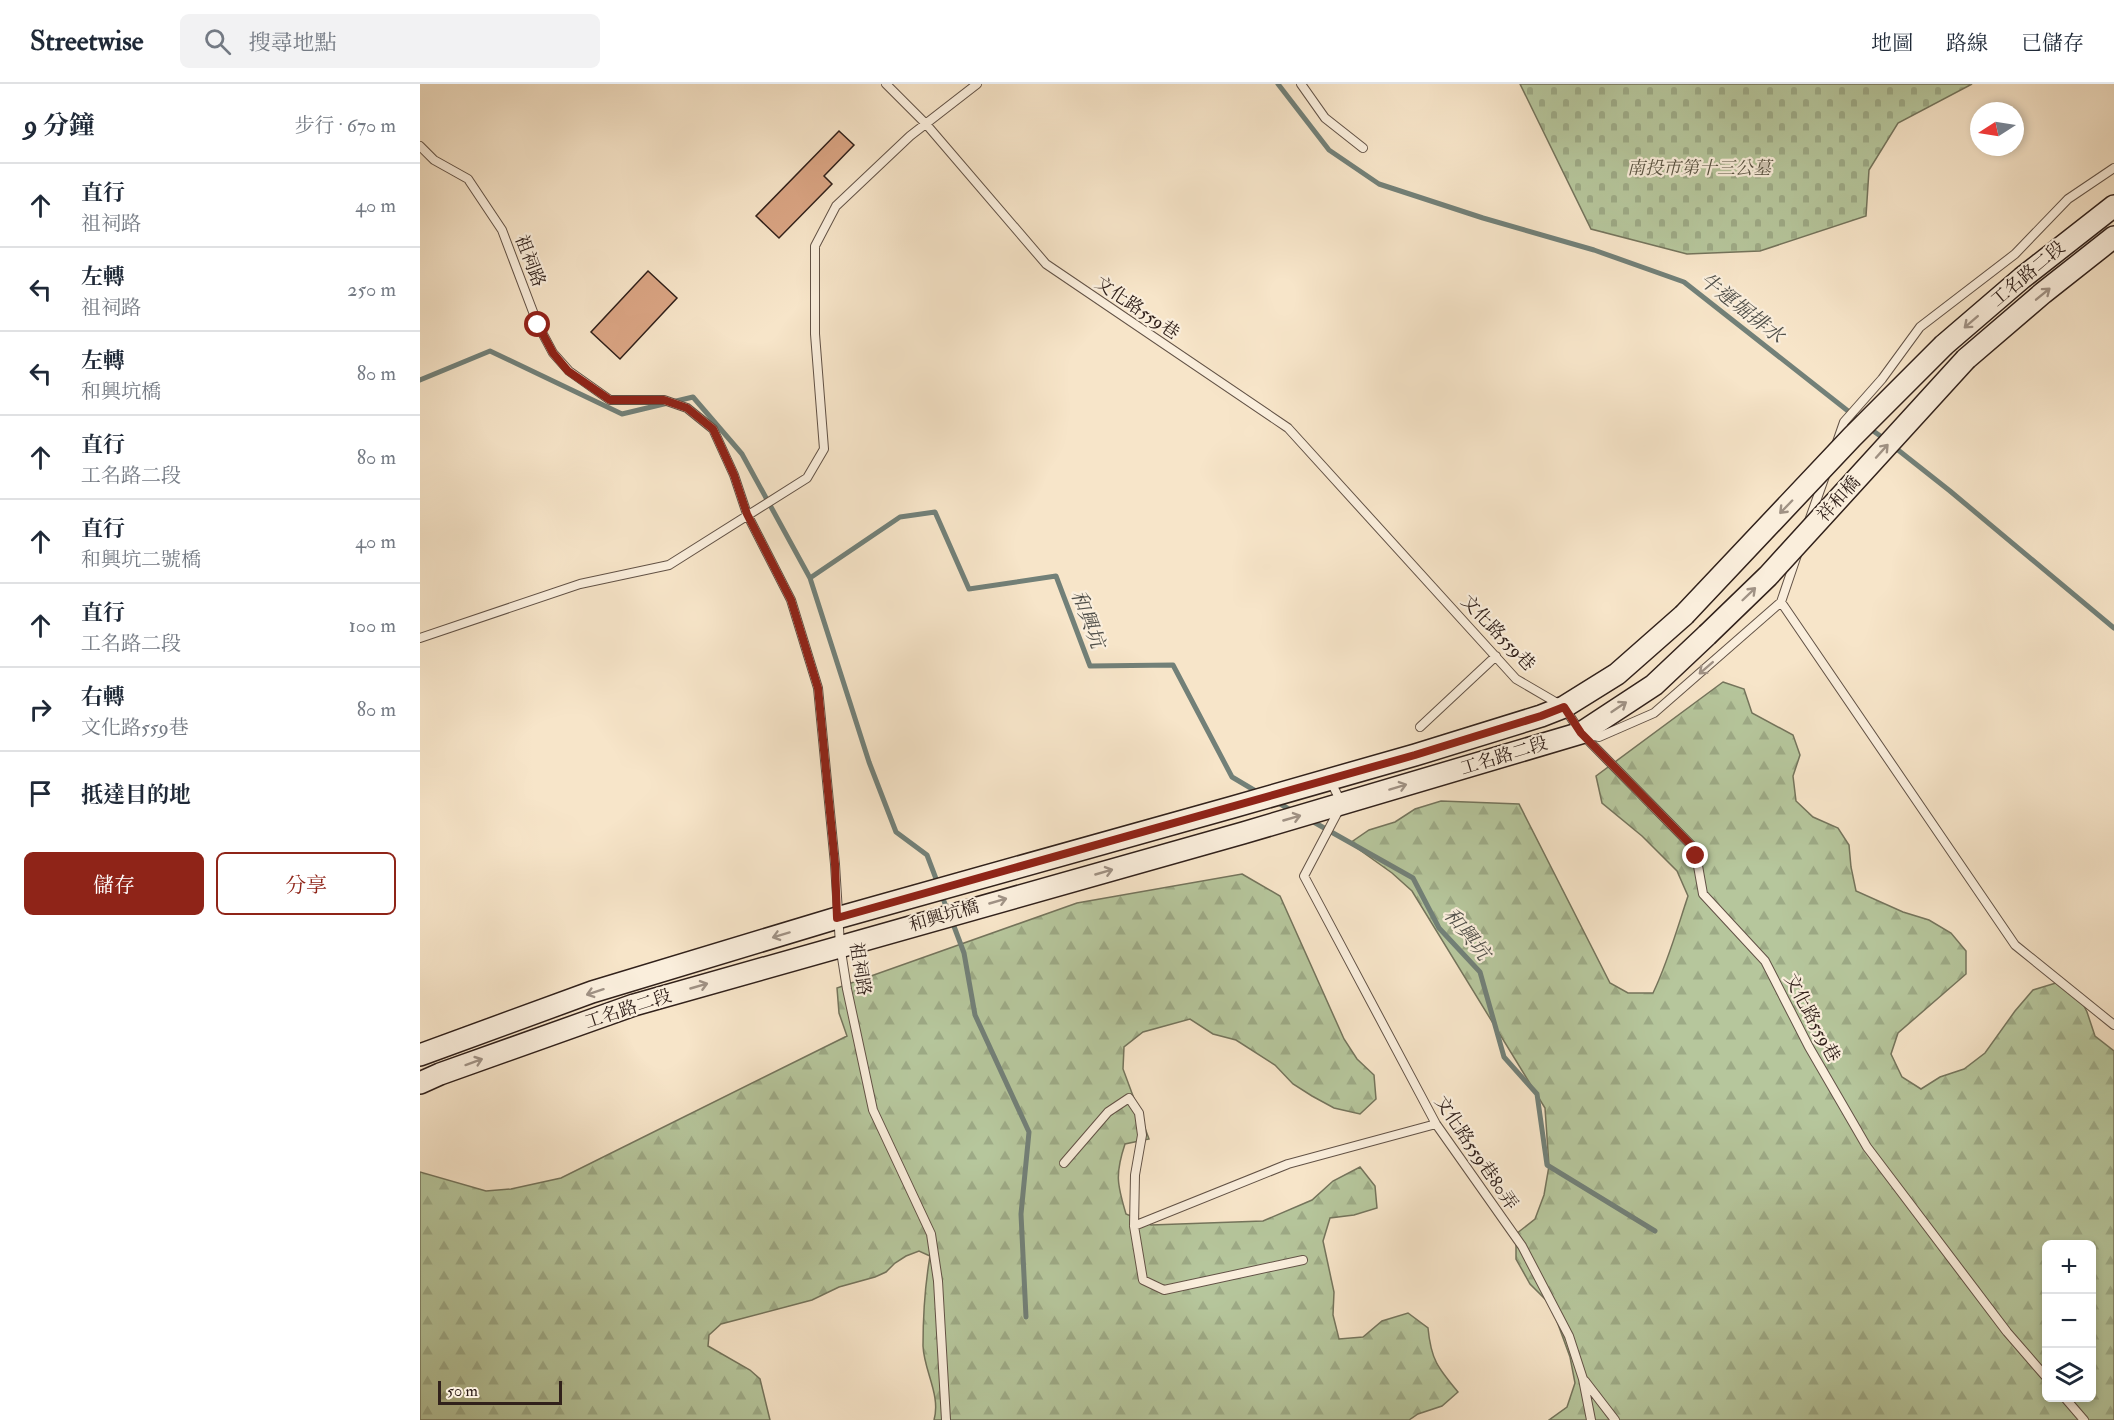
<!DOCTYPE html>
<html lang="zh-TW">
<head>
<meta charset="utf-8">
<style>
  :root { --surface:#fff; --page:#f2f2f3; --text:#1f2937; --muted:#747a83; --line:#e0e1e3; --accent:#8f2418 }
  body { margin:0; font-family:"IM FELL Double Pica","Noto Serif TC",serif; background:var(--page); color:var(--text) }
  .controls { position:absolute; right:18px; bottom:18px; display:grid; overflow:hidden; border-radius:9px; box-shadow:0 3px 9px #0003 }
  .controls button { width:54px; height:54px; display:grid; place-items:center; padding:0; border:0; border-bottom:2px solid var(--line); background:var(--surface); color:var(--text); font:30px sans-serif }
  .compass { position:absolute; left:1550px; top:18px; width:54px; height:54px; border-radius:50%; background:var(--surface); box-shadow:0 3px 9px #0003; rotate:258deg }
  .scale { position:absolute; left:18px; bottom:15px; width:124px; box-sizing:border-box; padding-left:6px; border:3px solid #31211b; border-top:0; font-size:16px; line-height:21px; white-space:nowrap; color:#31211b; -webkit-text-stroke:4px #faeedc; paint-order:stroke }
  .stop { position:absolute; width:18px; height:18px; margin:-14px; border:4px solid #8f2418; border-radius:50%; background:#fff }
  .stop.end { background:#8f2418; border-color:#fff; box-shadow:0 2px 6px #0008 }
  .list { margin:0; padding:0; list-style:none }
  h2 { display:flex; justify-content:space-between; align-items:center; height:78px; margin:0; padding:0 24px; font-size:26px }
  h2 small { font-size:20px; font-weight:400; color:var(--muted) }
  .list li { display:grid; grid-template-columns:39px 1fr auto; gap:18px; align-items:center; box-sizing:border-box; height:84px; padding:0 24px; border-top:2px solid var(--line) }
  .list b { display:block; font-size:22px; white-space:nowrap }
  .list p { margin:0; font-size:20px; white-space:nowrap; color:var(--muted) }
  .list em { font-size:20px; font-style:normal; color:var(--muted) }
  .actions { display:flex; gap:12px; padding:18px 24px }
  .actions a { flex:1; padding:14px 0; border:2px solid var(--accent); border-radius:9px; text-align:center; font-size:21px; color:var(--accent) }
  .actions .main { background:var(--accent); color:#fff }
  .icon { flex:none; width:33px; height:33px; fill:none; stroke:currentColor; stroke-width:2; stroke-linecap:round; stroke-linejoin:round }
  .map { position:relative; flex:none; width:1694px; height:1336px; overflow:hidden }
  header { display:flex; align-items:center; gap:36px; box-sizing:border-box; height:84px; padding:0 30px; background:var(--surface); border-bottom:2px solid var(--line) }
  header strong { font-size:28px }
  nav { display:flex; gap:33px; margin-inline-start:auto; font-size:21px }
  .search { width:420px; height:54px; background:var(--page); display:flex; align-items:center; gap:15px; box-sizing:border-box; padding:0 21px; border-radius:9px; color:var(--muted); font-size:22px }
  main { display:flex }
  aside { flex:1; background:var(--surface) }
  .map>svg:first-child { display:block }
  .forest { fill:url(#forest-firs); stroke:#74745c; stroke-width:1.5; fill-rule:evenodd }
  .cemetery { fill:url(#cemetery-stones); stroke:#74745c; stroke-width:1.5 }
  .lines { fill:none; stroke-linecap:round; stroke-linejoin:round }
  .stream { stroke:#728078; stroke-width:5 }
  .building { fill:#daa584; stroke:#31211b; stroke-width:1.5 }
  .service-casing { stroke:#625246; stroke-width:10 }
  .secondary-casing { stroke:#31211b; stroke-width:24 }
  .service { stroke:#faeedc; stroke-width:8 }
  .secondary { stroke:#faeedc; stroke-width:21 }
  .secondary-bridge-casing { stroke:#31211b; stroke-width:24; stroke-linecap:butt }
  .secondary-bridge { stroke:#faeedc; stroke-width:21 }
  .oneway { stroke:#a09285 }
  .route { stroke:#8f2418; stroke-width:8 }
  .labels { text-anchor:middle; dominant-baseline:central; stroke-width:4.5; stroke-linejoin:round; paint-order:stroke }
  .park-label { font-size:18px; font-style:italic; fill:#595342; stroke:#faeedc }
  .street-label { font-size:18px; fill:#31211b; stroke:#faeedc }
  .water-label { font-size:20px; font-style:italic; fill:#51504a; stroke:#faeedc }
</style>
</head>
<body>
<header>
<strong>Streetwise</strong>
<div class="search"><svg class="icon" aria-label="search" viewBox="0 0 24 24"><circle cx="10" cy="10" r="6"/><path d="M15 15l6 6"/></svg>搜尋地點</div>
<nav><a>地圖</a><a>路線</a><a>已儲存</a></nav>
</header>
<main>
<aside>
<h2>9 分鐘<small>步行 · 670 m</small></h2>
<ul class="list">
<li><svg class="icon" aria-label="ahead" viewBox="0 0 24 24"><path d="M12 20V5M6 11l6-6 6 6"/></svg><div><b>直行</b><p>祖祠路</p></div><em>40 m</em></li>
<li><svg class="icon" aria-label="left" viewBox="0 0 24 24"><path d="M17 20v-9H6M10 6l-5 5 5 5"/></svg><div><b>左轉</b><p>祖祠路</p></div><em>250 m</em></li>
<li><svg class="icon" aria-label="left" viewBox="0 0 24 24"><path d="M17 20v-9H6M10 6l-5 5 5 5"/></svg><div><b>左轉</b><p>和興坑橋</p></div><em>80 m</em></li>
<li><svg class="icon" aria-label="ahead" viewBox="0 0 24 24"><path d="M12 20V5M6 11l6-6 6 6"/></svg><div><b>直行</b><p>工名路二段</p></div><em>80 m</em></li>
<li><svg class="icon" aria-label="ahead" viewBox="0 0 24 24"><path d="M12 20V5M6 11l6-6 6 6"/></svg><div><b>直行</b><p>和興坑二號橋</p></div><em>40 m</em></li>
<li><svg class="icon" aria-label="ahead" viewBox="0 0 24 24"><path d="M12 20V5M6 11l6-6 6 6"/></svg><div><b>直行</b><p>工名路二段</p></div><em>100 m</em></li>
<li><svg class="icon" aria-label="right" viewBox="0 0 24 24"><path d="M7 20v-9h11M14 6l5 5-5 5"/></svg><div><b>右轉</b><p>文化路559巷</p></div><em>80 m</em></li>
<li><svg class="icon" aria-label="arrive" viewBox="0 0 24 24"><path d="M6 21V4h12l-3 4 3 4H6"/></svg><div><b>抵達目的地</b></div></li>
</ul>
<div class="actions"><a class="main">儲存</a><a>分享</a></div>
</aside>
<div class="map">
<svg width="1694" height="1336" viewBox="0 0 1694 1336">
  <defs>
    <pattern id="forest-firs" width="22" height="20" patternUnits="userSpaceOnUse" patternTransform="scale(1.5)"><rect width="22" height="20" fill="#b6c69c"/><path d="M5 1l3.5 6h-7zM16 11l3.5 6h-7z" fill="#9daa86"/></pattern>
    <pattern id="cemetery-stones" width="16" height="16" patternUnits="userSpaceOnUse" patternTransform="scale(1.5)"><rect width="16" height="16" fill="#b6c69c"/><path d="M2 7V4a2 2 0 0 1 4 0v3zM10 15v-3a2 2 0 0 1 4 0v3z" fill="#9daa86"/></pattern>
  </defs>
  <rect width="100%" height="100%" fill="#f7e5c9"/>
  <filter id="stains"><feTurbulence type="fractalNoise" baseFrequency=".00333" numOctaves="4"/><feColorMatrix values="0 0 0 0 .2 0 0 0 0 .09 0 0 0 0 .02 0 0 0 .5 -.17"/></filter>
  <radialGradient id="worn" r=".72"><stop offset=".6" stop-color="#630" stop-opacity="0"/><stop offset="1" stop-color="#630" stop-opacity=".3"/></radialGradient>
  <path class="forest" d="M1303 598 1324 605 1332 629 1373 651 1380 671 1373 692 1376 717 1393 733 1418 744 1429 761 1431 783 1436 807 1483 828 1509 836 1531 849 1546 867V890L1478 949 1471 970 1482 993 1501 1005 1520 993 1544 985 1565 969 1595 927 1613 906 1639 898 1657 908 1667 928 1675 952 1694 967V1336H1129L1147 1323 1155 1299 1150 1273 1131 1221 1110 1200 1096 1175V1150L1115 1135 1124 1111 1129 1082 1125 1024 992 807 972 789 930 759 949 746 975 738 995 725 1021 717 1099 720 1190 899 1208 909H1233C1248 878 1257 845 1268 812L1257 787 1222 752 1182 719 1176 692ZM1626 1160H1672V1314H1626Z
    M822 790 860 812 924 955 937 975 954 991 956 1015 940 1030 914 1024 892 1012 873 1000 855 981 816 956 793 950 770 935 723 948 704 963 703 985 729 1055 705 1060C695 1090 697 1100 706 1130L731 1141 843 1137 892 1116 913 1097 940 1083 955 1102 957 1124 934 1131 910 1134 903 1157 914 1208 913 1231 919 1255 943 1253 962 1237 988 1229 1008 1244C1011 1276 1018 1284 1038 1308L1022 1322 998 1330 989 1336H514C521 1311 504 1287 503 1262 503 1233 505 1201 510 1172L499 1167 486 1172 475 1179 466 1188 455 1193 419 1203 392 1216 301 1240 289 1251 288 1262 330 1286 340 1295 350 1336H0V1088L66 1107 91 1105 141 1094 427 952 419 929 417 904 657 819Z"/>
  <path class="cemetery" d="M1100 0H1552L1478 39 1449 86 1446 132 1340 167 1267 170 1171 145Z"/>
  <g class="lines">
    <path class="stream" d="M858 0 909 66 959 100 1063 134 1174 166 1264 198 1442 338
      M0 296 70 267 202 330 273 313 322 370 390 494 449 678 476 748 507 771 518 800
      M1449 344 1466 356
      M1473 362 1530 407 1694 544
      M390 494 480 433 515 428 549 505 636 492 670 582 753 581 812 693 839 709
      M855 717 874 728
      M890 736 993 794 1019 844 1060 888 1084 973 1117 1010 1127 1081 1235 1147
      M521 809 528 828
      M532 837 544 869 555 931 609 1048 601 1130 606 1233"/>
  </g>
  <path class="building" d="M419 47 434 61 404 92 412 100 359 154 336 132Z
    M228 187 257 214 200 275 171 248Z"/>
  <g class="lines">
    <defs>
      <path id="service" d="M466 0 506 40 626 180 868 344 1096 595 1144 623 1161 649 1275 765 1283 810 1345 877 1389 963 1447 1063 1587 1248 1626 1293
        M881 0 905 34 943 64
        M0 62 14 76 48 95 82 146 118 241 133 269 149 287 190 316H244L267 324 293 345 314 391 327 430 371 516 398 604 415 780 420 861 427 905 453 1026 511 1150 518 1197 526 1336
        M1416 361 1424 338 1462 295 1500 243 1595 170 1648 115 1694 84
        M1389 437 1405 392
        M1378 468 1361 518 1595 861 1694 941
        M0 554 160 500 249 481 387 394 404 365 395 250V162L416 122 490 52 557 0
        M1000 643 1076 572
        M1167 650 1179 653 1234 629 1361 518
        M910 696 922 720 884 792 1016 1040 1102 1162 1149 1252 1163 1295 1171 1336
        M644 1079 688 1028 709 1014 719 1029 722 1051 715 1091 714 1142 723 1196 744 1206 883 1176
        M714 1142 868 1080 1016 1040
        M1165 1297 1195 1336
        M1645 1314 1664 1336"/>
      <path id="secondary" d="M1524 261 1602 194 1694 122
        M1546 275 1623 209 1694 153
        M0 971 172 908 417 834 813 723 995 671 1121 632 1144 623 1197 590 1264 531
        M0 999 20 990 214 921 823 749 1161 649 1234 601 1287 551"/>
    </defs>
    <use href="#service" class="service-casing"/>
    <use href="#secondary" class="secondary-casing"/>
    <use href="#service" class="service"/>
    <use href="#secondary" class="secondary"/>
    <defs>
      <path id="secondary-bridge" d="M1264 531 1432 353 1524 261
        M1287 551 1348 492 1546 275"/>
    </defs>
    <use href="#secondary-bridge" class="secondary-bridge-casing"/>
    <use href="#secondary-bridge" class="secondary-bridge"/>
  </g>
  <defs><path id="oneway-shaft" d="M-6 0H5M1.5-3L5.5 0L1.5 3" fill="none" stroke-width="1.6" stroke-linecap="round" stroke-linejoin="round" transform="scale(1.5)"/></defs>
  <g class="oneway">
    <use href="#oneway-shaft" transform="translate(1623 210) rotate(-39)"/>
    <use href="#oneway-shaft" transform="translate(1551 238) rotate(139)"/>
    <use href="#oneway-shaft" transform="translate(1462 367) rotate(-48)"/>
    <use href="#oneway-shaft" transform="translate(1366 423) rotate(134)"/>
    <use href="#oneway-shaft" transform="translate(1329 510) rotate(-44)"/>
    <use href="#oneway-shaft" transform="translate(1286 584) rotate(139)"/>
    <use href="#oneway-shaft" transform="translate(1199 623) rotate(-34)"/>
    <use href="#oneway-shaft" transform="translate(978 703) rotate(-17)"/>
    <use href="#oneway-shaft" transform="translate(872 734) rotate(-16)"/>
    <use href="#oneway-shaft" transform="translate(684 788) rotate(-16)"/>
    <use href="#oneway-shaft" transform="translate(578 817) rotate(-16)"/>
    <use href="#oneway-shaft" transform="translate(361 851) rotate(163)"/>
    <use href="#oneway-shaft" transform="translate(279 902) rotate(-16)"/>
    <use href="#oneway-shaft" transform="translate(175 908) rotate(162)"/>
    <use href="#oneway-shaft" transform="translate(54 978) rotate(-20)"/>
  </g>
  <g class="lines">
    <path class="route" d="M118 241 133 269 148 287 190 316H244L267 324 293 345 314 391 327 430 371 516 398 604 415 780 417 834 995 671 1121 632 1144 623 1161 649 1275 765 1276 772"/>
  </g>
  <g class="labels">
    <g class="park-label">
      <text x="1279" y="84">南投市第十三公墓</text>
    </g>
    <g class="street-label">
      <text transform="translate(110 177) rotate(69)">祖祠路</text>
      <text transform="translate(1608 190) rotate(-40)">工名路二段</text>
      <text transform="translate(717 224) rotate(34)">文化路559巷</text>
      <text transform="translate(1419 415) rotate(-48)">祥和橋</text>
      <text transform="translate(1078 549) rotate(46)">文化路559巷</text>
      <text transform="translate(1084 672) rotate(-17)">工名路二段</text>
      <text transform="translate(524 832) rotate(-16)">和興坑橋</text>
      <text transform="translate(440 885) rotate(81)">祖祠路</text>
      <text transform="translate(208 925) rotate(-18)">工名路二段</text>
      <text transform="translate(1392 934) rotate(62)">文化路559巷</text>
      <text transform="translate(1056 1069) rotate(56)">文化路559巷80弄</text>
    </g>
    <g class="water-label">
      <text transform="translate(1322 224) rotate(38)">牛運堀排水</text>
      <text transform="translate(668 535) rotate(69)">和興坑</text>
      <text transform="translate(1047 850) rotate(51)">和興坑</text>
    </g>
  </g>
  <rect width="100%" height="100%" filter="url(#stains)"/>
  <rect width="100%" height="100%" fill="url(#worn)"/>
</svg>
<div class="controls">
<button>+</button>
<button>−</button>
<button><svg class="icon" aria-label="layers" viewBox="0 0 24 24"><path d="M12 4l9 5-9 5-9-5zM3 14l9 5 9-5"/></svg></button>
</div>
<svg class="compass" viewBox="-18 -18 36 36"><path d="M0-13l5 13h-10z" fill="#e53935"/><path d="M0 13l5-13h-10z" fill="#747a83"/></svg>
<div class="scale">50 m</div>
<div class="stop" style="left:118px;top:241px"></div>
<div class="stop end" style="left:1276px;top:772px"></div>
</div>
</main>
</body>
</html>
